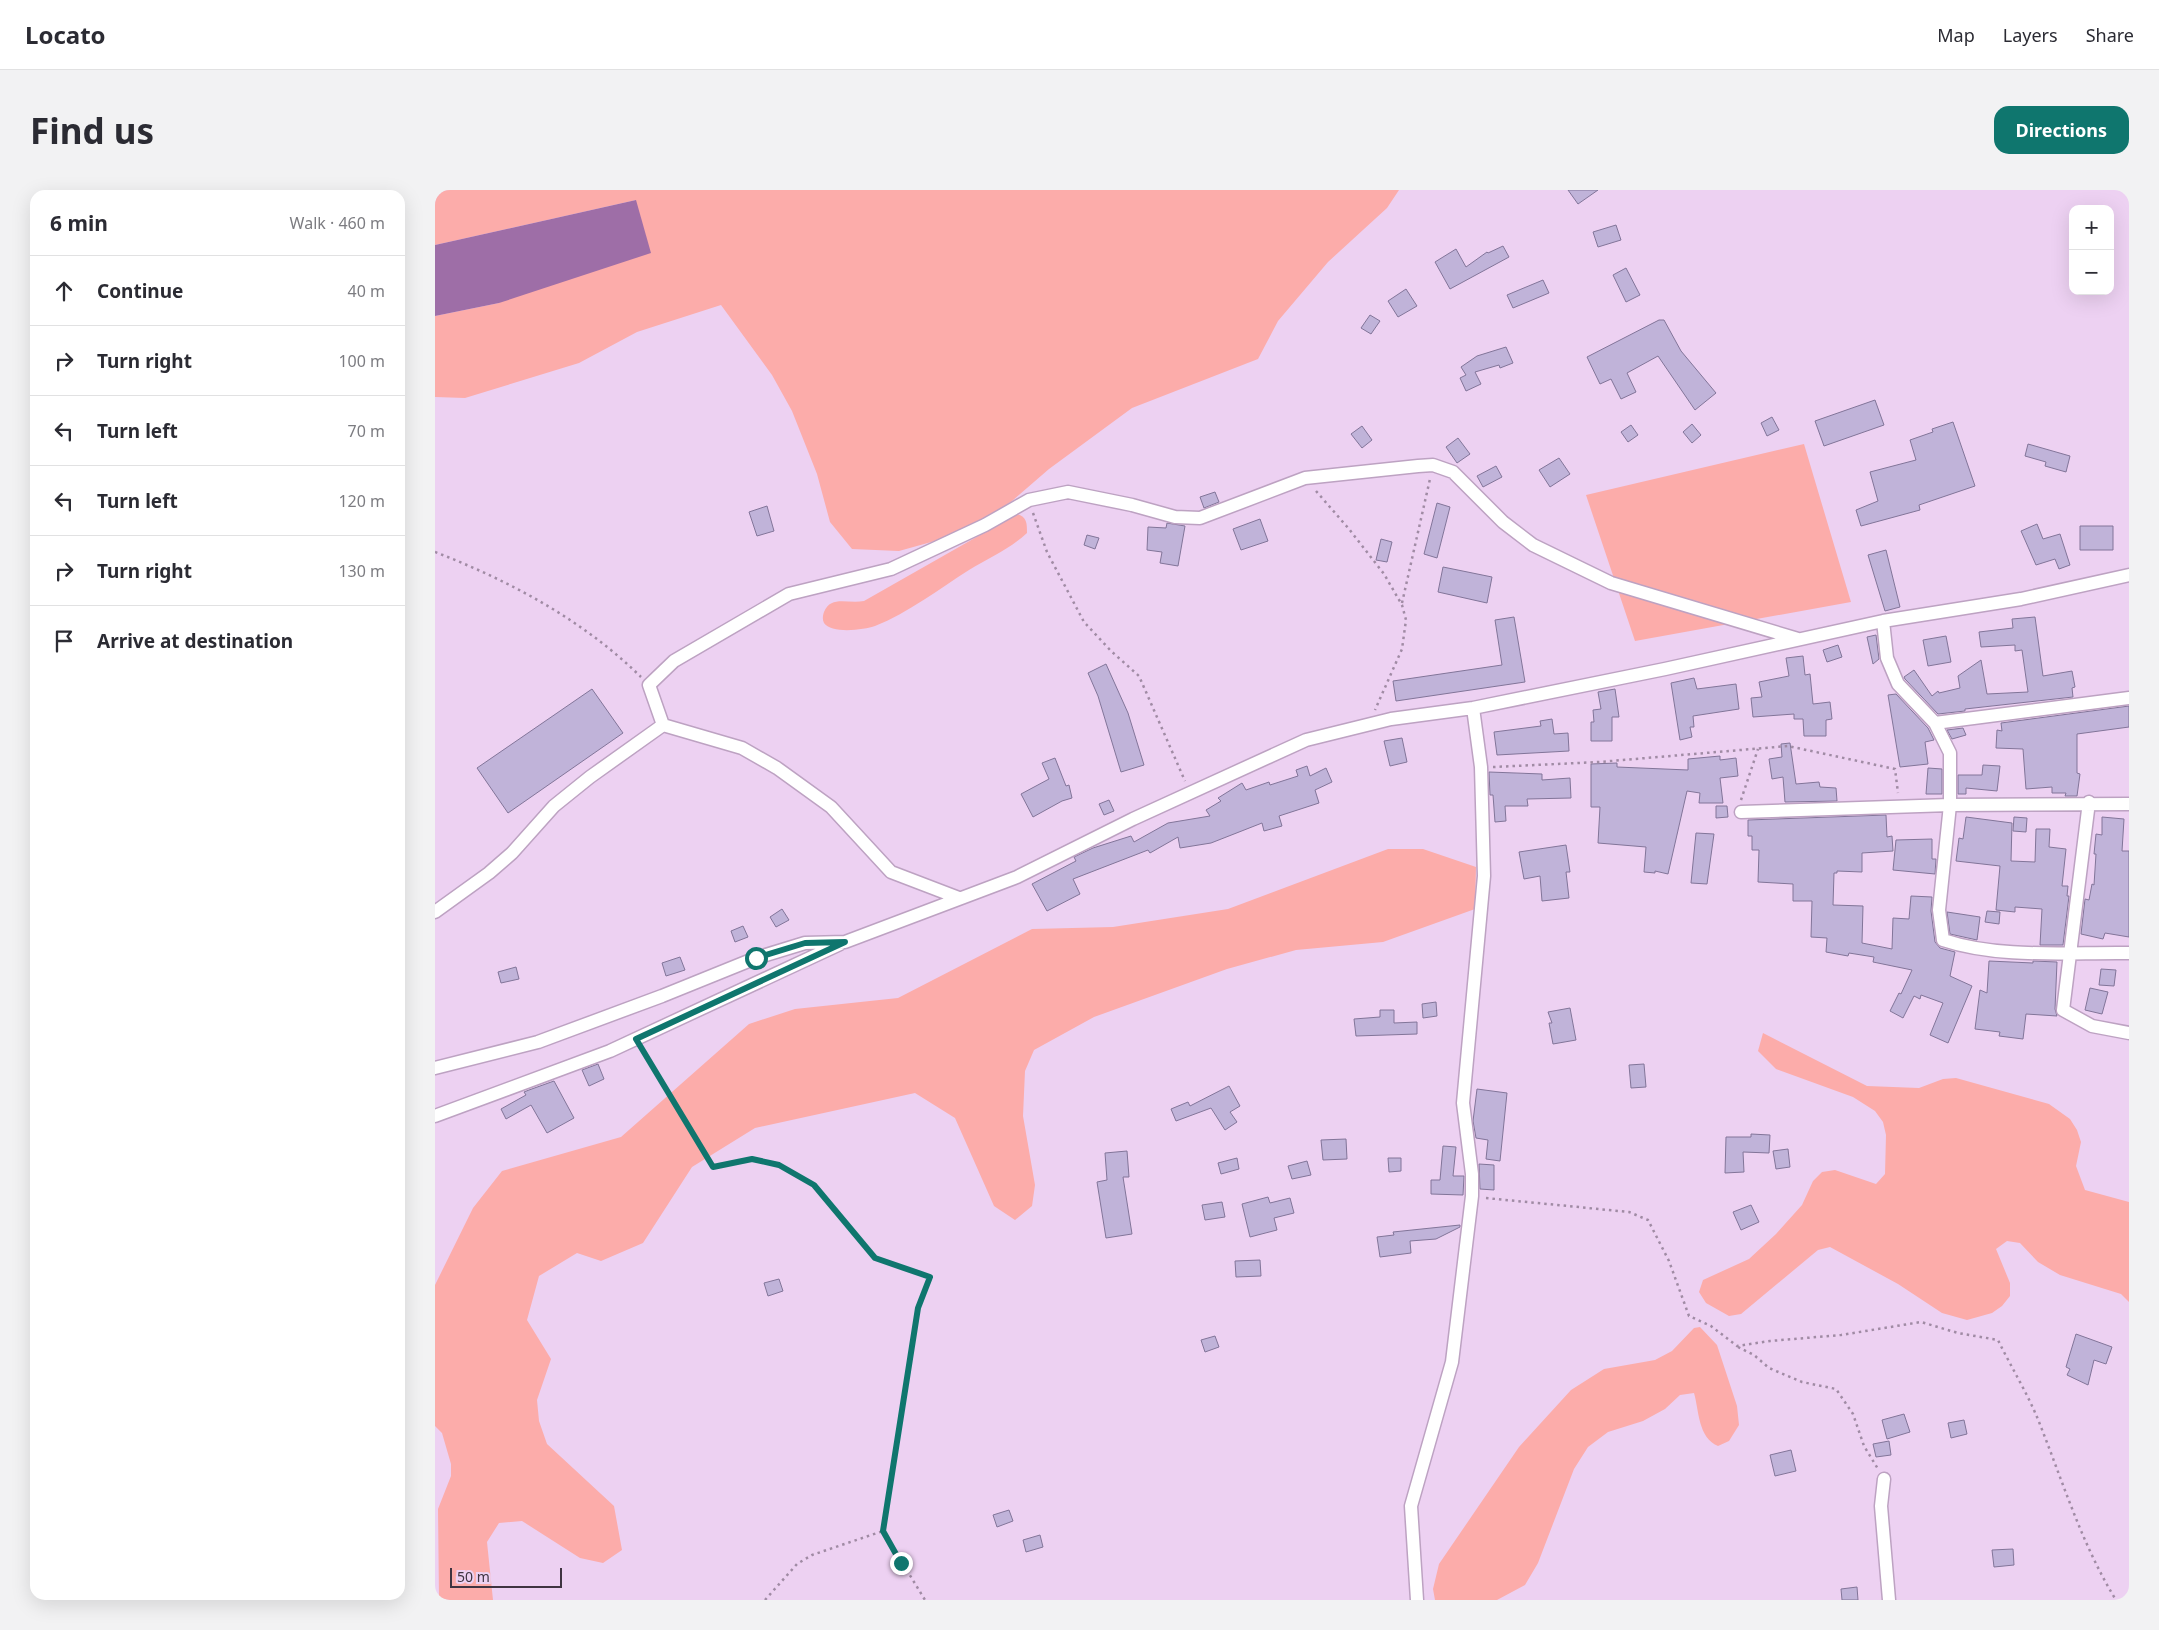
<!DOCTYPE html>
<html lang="en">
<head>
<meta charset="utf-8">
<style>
  :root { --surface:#fff; --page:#f2f2f3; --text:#2b2b33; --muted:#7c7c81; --line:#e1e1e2; --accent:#0f766e }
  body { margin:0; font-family:"Noto Sans",sans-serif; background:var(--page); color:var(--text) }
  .controls { position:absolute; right:15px; top:15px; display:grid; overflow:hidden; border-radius:10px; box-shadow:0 5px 20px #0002 }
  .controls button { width:45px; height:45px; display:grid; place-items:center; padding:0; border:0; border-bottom:1px solid var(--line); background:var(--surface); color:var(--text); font:25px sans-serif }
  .scale { position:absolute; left:15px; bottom:12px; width:112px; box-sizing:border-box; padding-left:5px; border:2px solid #3f3441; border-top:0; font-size:14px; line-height:18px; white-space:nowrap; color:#3f3441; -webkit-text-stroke:4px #edd1f2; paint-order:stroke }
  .stop { position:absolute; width:15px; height:15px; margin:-11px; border:4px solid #0f766e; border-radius:50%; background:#fff }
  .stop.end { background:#0f766e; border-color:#fff; box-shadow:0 1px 5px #0008 }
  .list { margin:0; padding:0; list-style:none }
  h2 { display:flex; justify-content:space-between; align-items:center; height:65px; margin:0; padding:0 20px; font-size:21px }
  h2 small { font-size:16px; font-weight:400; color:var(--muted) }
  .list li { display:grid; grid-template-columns:32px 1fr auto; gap:15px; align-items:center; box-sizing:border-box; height:70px; padding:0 20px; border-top:1px solid var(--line) }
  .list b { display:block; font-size:19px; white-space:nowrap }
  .list em { font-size:16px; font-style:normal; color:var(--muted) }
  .icon { flex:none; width:28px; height:28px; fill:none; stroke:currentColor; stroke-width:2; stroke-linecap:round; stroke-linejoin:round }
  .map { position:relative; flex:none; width:1694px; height:1410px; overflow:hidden; border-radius:15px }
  header { display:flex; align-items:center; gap:30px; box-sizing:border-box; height:70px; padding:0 25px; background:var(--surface); border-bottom:1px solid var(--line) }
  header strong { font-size:24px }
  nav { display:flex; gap:28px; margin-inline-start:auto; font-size:18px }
  .intro { display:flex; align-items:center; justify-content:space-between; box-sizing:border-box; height:120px; padding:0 30px }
  h1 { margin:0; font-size:35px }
  .button { padding:12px 22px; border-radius:15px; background:var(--accent); color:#fff; font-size:18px; font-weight:700 }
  main { display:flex; gap:30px; padding:0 30px }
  aside { flex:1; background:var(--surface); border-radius:15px; box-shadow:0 5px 20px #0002 }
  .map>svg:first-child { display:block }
  .green { fill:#fcacaa }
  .water { fill:#9e6ea7 }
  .building { fill:#c0b3d9; stroke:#827599 }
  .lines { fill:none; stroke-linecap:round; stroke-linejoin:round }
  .minor-casing { stroke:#bda2c2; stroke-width:15 }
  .path { stroke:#a08ba4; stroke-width:2.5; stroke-dasharray:2.5 4; stroke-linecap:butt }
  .minor { stroke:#fff; stroke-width:12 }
  .route { stroke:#0f766e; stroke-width:6 }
</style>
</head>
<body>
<header>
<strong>Locato</strong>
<nav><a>Map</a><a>Layers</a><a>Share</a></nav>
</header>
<div class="intro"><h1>Find us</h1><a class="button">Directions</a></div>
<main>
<aside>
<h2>6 min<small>Walk · 460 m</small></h2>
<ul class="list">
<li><svg class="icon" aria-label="ahead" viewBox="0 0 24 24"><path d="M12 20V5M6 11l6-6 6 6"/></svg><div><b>Continue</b></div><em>40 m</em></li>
<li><svg class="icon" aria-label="right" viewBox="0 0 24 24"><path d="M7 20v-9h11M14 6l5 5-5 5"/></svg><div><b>Turn right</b></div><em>100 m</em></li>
<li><svg class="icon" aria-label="left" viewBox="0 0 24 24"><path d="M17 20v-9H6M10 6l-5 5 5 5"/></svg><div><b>Turn left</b></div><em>70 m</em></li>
<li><svg class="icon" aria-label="left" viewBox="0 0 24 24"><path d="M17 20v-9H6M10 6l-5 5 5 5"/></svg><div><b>Turn left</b></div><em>120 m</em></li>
<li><svg class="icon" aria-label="right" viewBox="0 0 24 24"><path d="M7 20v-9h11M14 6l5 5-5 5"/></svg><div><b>Turn right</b></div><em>130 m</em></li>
<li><svg class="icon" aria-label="arrive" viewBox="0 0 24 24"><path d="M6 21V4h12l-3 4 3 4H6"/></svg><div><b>Arrive at destination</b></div></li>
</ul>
</aside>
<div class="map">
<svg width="1694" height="1410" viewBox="0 0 1694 1410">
  <rect width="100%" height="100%" fill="#edd1f2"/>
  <path class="green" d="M0 0H964L952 18 893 72 843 131 823 169 697 218 614 279 577 311 536 338 507 349 464 361 417 359 395 332 382 284 357 221 337 185 286 115 202 142 144 173 30 208 0 207V126L64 113 201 10 0 55Z
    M1369 254 1416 412 1200 451 1151 305Z
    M582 324C592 327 592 333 592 343 575 359 554 368 534 380 504 399 473 423 440 436 429 440 396 444 389 433 387 429 388 425 389 422 396 405 412 414 429 411Z
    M953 659H988L1041 677 1040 719 948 752 861 760 792 779 659 827 599 860 590 881 588 926 600 995 597 1016 580 1030 559 1016 520 928 480 903 320 938 257 977 208 1053 166 1071 142 1063 104 1086 92 1130 116 1169 102 1210 104 1231 112 1254 179 1316 187 1360 168 1373 145 1368 87 1331 64 1333 52 1352 58 1410H4L3 1319 16 1286V1274L7 1243 0 1236V1095L38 1018 67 981 186 947 314 834 360 819 463 808 597 739 678 737 793 719Z
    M1328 843 1432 896 1484 898 1508 889 1521 888 1614 914 1635 929 1642 940 1646 952 1641 976 1650 1000 1694 1012V1112L1686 1104 1625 1085 1603 1072 1585 1053 1572 1051 1561 1059 1575 1093V1106L1567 1116 1557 1123 1532 1130 1507 1123 1463 1094 1395 1057 1383 1060 1306 1124 1294 1126 1271 1113 1264 1102 1268 1090 1314 1069 1341 1044 1367 1015 1378 991 1387 982 1400 980 1441 994 1450 984 1451 945 1448 932 1440 921 1418 907 1341 879 1323 861Z
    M1265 1137 1282 1155 1302 1216 1304 1235 1294 1251 1283 1256C1263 1248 1264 1220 1259 1203L1245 1205 1230 1219 1208 1231 1173 1242 1153 1257 1139 1279 1103 1373 1090 1395 1062 1410H1000L998 1399 1004 1374 1084 1257 1136 1200 1169 1179 1220 1170 1237 1161 1259 1138Z"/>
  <path class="water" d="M201 10 216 63 64 113 0 126V55Z"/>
  <path class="building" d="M1133 0H1163L1143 14Z
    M1181 35 1186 50 1163 57 1158 42Z
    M1068 56 1074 67 1015 99 1000 72 1021 59 1031 77 1052 62 1053 63Z
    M1191 78 1205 105 1191 112 1178 85Z
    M1108 90 1114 103 1078 118 1072 105Z
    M971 99 982 116 963 127 953 111Z
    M935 125 945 131 936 144 926 138Z
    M1224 130H1229L1246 161 1281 203 1260 220 1223 166 1192 183 1201 202 1186 209 1176 189 1165 194 1152 167Z
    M1071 157 1078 173 1065 178 1064 175 1040 182 1046 194 1031 201 1025 188 1031 185 1026 177 1042 166Z
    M1440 210 1449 235 1389 256 1380 231Z
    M1337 227 1344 240 1332 246 1326 233Z
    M1518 232 1540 296 1484 315 1485 320 1426 336 1421 320 1443 311 1435 282 1481 270 1475 250 1498 242 1497 239Z
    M1257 234 1266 245 1257 253 1248 242Z
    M1196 235 1203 245 1193 252 1186 242Z
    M927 236 937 250 927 258 916 244Z
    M1023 248 1035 264 1022 273 1011 257Z
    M1593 254 1635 266 1631 282 1610 276 1611 272 1590 266Z
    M1124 268 1135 284 1115 297 1104 280Z
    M1061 276 1067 287 1048 297 1042 286Z
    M780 302 784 312 769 318 765 307Z
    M1002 313 1015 317 1002 368 989 364Z
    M332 316 339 341 322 346 314 322Z
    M825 329 833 351 806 360 798 339Z
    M732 333 750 336 743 376 725 373 727 362 712 360 713 337 731 338Z
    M1602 334 1608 349 1625 344 1635 375 1624 379 1620 369 1601 375 1586 341Z
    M1645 336H1678V360H1645Z
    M652 345 664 348 660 359 649 355Z
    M946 349 957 352 952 372 941 370Z
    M1451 360 1465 417 1450 421 1433 365Z
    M1008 377 1057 387 1052 413 1003 402Z
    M1079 427 1090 492 961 511 958 491 1067 475 1060 430Z
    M1600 427 1608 486 1637 481 1640 497 1637 498 1638 507 1530 519V521L1503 524 1470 489 1469 487 1479 480 1497 506 1503 501 1504 503 1525 498 1523 486 1546 470 1552 504 1593 502 1587 460 1580 461V455L1546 457 1544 442 1578 438 1577 429Z
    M1441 445 1444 469 1438 474 1432 447Z
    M1511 446 1516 472 1493 476 1488 450Z
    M1403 455 1407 467 1392 472 1388 460Z
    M1368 466 1370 485 1375 484 1378 514 1395 512 1397 529 1391 530V546H1369L1368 529H1359V524L1318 527 1316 508 1327 507 1324 492 1354 486 1351 468Z
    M671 474 693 523 709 575 686 582 663 506 653 483Z
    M1259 488 1262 499 1301 494 1304 519 1258 526 1259 537H1255L1257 547 1245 550 1236 493Z
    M157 499 188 543 73 623 42 578Z
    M1180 499 1184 527H1177V551H1156V532H1159L1158 520 1166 519 1163 502Z
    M1461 504 1493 538 1499 550 1490 552 1493 574 1465 577 1453 505Z
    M1694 516V537L1642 544V583L1645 584 1642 606H1630L1631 603H1617V597L1591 599 1588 559 1561 558 1562 540 1567 541 1566 533Z
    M1117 529 1119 544 1133 543 1134 561 1062 565 1059 542 1106 536 1105 531Z
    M1528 538 1531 545 1517 549 1512 540Z
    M967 548 972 572 955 576 949 551Z
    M1355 553 1361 594 1384 592 1385 597 1401 598 1402 611 1350 612 1348 587 1337 589 1334 569 1347 567 1346 554Z
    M1285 566V570L1301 568 1303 586 1285 588 1288 613H1264L1265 603 1252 601 1233 684 1220 681V683L1209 682 1211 657 1163 653 1165 617H1156V574L1182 573V577L1253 580V569Z
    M620 568 631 596 634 595 637 608 627 611 598 627 586 604 614 589 607 573Z
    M1548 575 1565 576 1562 601 1531 598V604H1523V585H1547Z
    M872 576 875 586 891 578 897 592 880 600 884 613 844 626 847 636 829 641 827 633 776 653 745 658 743 647 715 663 713 660 638 689 645 704 612 721 597 694 641 671 639 667 658 658 696 646 699 652 733 633 775 626 771 620 786 611 783 608 807 593 811 600 834 592 835 595 863 586 861 580Z
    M1493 578 1507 579V604H1491Z
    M1054 582 1107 584V590L1135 588 1136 608 1092 609 1093 616H1070L1071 631 1060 632 1058 605H1055Z
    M674 610 679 621 669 625 664 614Z
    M1281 616H1292L1293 627 1281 628Z
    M1451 625 1452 647 1457 646 1458 661 1427 663V682L1402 681V683H1399L1398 715 1428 716 1427 753 1457 759 1458 728 1474 729 1476 706 1497 707 1496 721 1500 752 1505 758 1520 762 1515 786 1537 796 1513 853 1495 845 1508 813 1486 805 1485 809 1479 806 1468 828 1455 821 1464 803 1466 804 1477 780 1438 772 1439 767 1414 763 1413 766 1391 762 1392 748 1376 747 1377 711H1358V694L1323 692 1324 660H1317V646H1313V630Z
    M1531 627 1577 633 1576 671 1600 672 1601 639H1615L1614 657 1631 659 1627 696H1633L1632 706H1634L1628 755H1605L1607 719 1580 717V722L1561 720 1565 676 1521 671 1524 648 1528 649Z
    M1579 627 1592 628 1591 642 1578 641Z
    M1667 627 1689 629 1687 661H1694V747L1670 743 1668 749 1646 744 1650 709 1654 710 1657 694 1659 695 1661 664H1659L1661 644 1667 645Z
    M1261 643 1279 644 1272 694 1256 693Z
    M1497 649V669H1501L1500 684 1458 680 1461 650Z
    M1131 655 1135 682H1131L1134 708 1107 711 1105 686 1089 689 1084 662Z
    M347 719 354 730 341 737 335 727Z
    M1552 721 1565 722 1564 734 1550 732Z
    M1512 722 1545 727 1542 750 1515 744Z
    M308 736 313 747 300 752 296 741Z
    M245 767 250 780 231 786 227 773Z
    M1554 771 1598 773V771L1622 772 1620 819 1622 826 1591 824 1588 849 1564 846 1565 842 1540 839 1545 800 1552 803Z
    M81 777 84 789 66 793 63 782Z
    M1666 779 1681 780 1679 796 1664 795Z
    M1655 798 1673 802 1667 824 1650 820Z
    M1001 812 1002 826 988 828 987 814Z
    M1135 818 1141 850 1118 854 1114 833H1117L1113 822Z
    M945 820H959V833L982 832V844L921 846 919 829 945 827Z
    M163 874 169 889 154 896 147 880Z
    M1209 874 1211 897 1196 898 1194 875Z
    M119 891 139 928 112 943 96 915 71 929 66 919 91 905 89 902 94 900Z
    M794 896 805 916 795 922 802 932 790 940 776 918 741 931 736 919 753 912 755 916Z
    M1042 899 1072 903 1065 971 1051 969 1053 950 1041 948 1038 931Z
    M1316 944 1335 945 1334 963 1308 962 1309 982 1290 983 1291 947H1316Z
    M911 949 912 969 888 970 886 950Z
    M1008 956 1021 957 1018 986H1029L1028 1005 996 1004V990H1005Z
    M1353 959 1355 977 1341 979 1338 961Z
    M692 961 694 987H688L697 1044 671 1048 662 992 672 990 670 963Z
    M802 968 804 979 786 984 783 973Z
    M953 968H966V981L954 982Z
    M872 971 876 985 857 989 853 976Z
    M1044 974 1059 975V1000L1045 999Z
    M833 1007 835 1013 855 1008 859 1023 839 1028 842 1040 815 1047 807 1014Z
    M787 1012 790 1027 770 1030 767 1015Z
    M1316 1015 1324 1032 1306 1040 1298 1022Z
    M1025 1035V1037L1001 1049 975 1051 976 1063 945 1067 942 1047 959 1045 958 1042Z
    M825 1070 826 1086 801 1087 800 1071Z
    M344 1089 348 1101 333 1106 329 1093Z
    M1641 1144 1677 1157 1671 1174 1659 1170 1653 1195 1632 1185 1635 1179 1631 1177Z
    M780 1146 784 1157 770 1162 766 1150Z
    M1469 1224 1475 1242 1452 1249 1447 1230Z
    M1529 1230 1532 1244 1516 1248 1513 1233Z
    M1454 1251 1456 1265 1441 1267 1438 1254Z
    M1356 1260 1361 1281 1340 1286 1335 1265Z
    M574 1320 578 1331 562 1337 558 1325Z
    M605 1345 608 1357 591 1362 588 1350Z
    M1578 1359 1579 1375 1559 1377 1557 1360Z
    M1422 1397 1423 1410H1407L1406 1399Z"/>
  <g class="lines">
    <defs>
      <path id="minor" d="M1448 431 1452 468 1463 494 1500 533 1515 563V615L1504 720 1508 750C1565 769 1634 762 1694 763
        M1500 533 1694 508
        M228 535 214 495 239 471 354 404 456 379 550 335 594 310 633 302 697 315 740 327 765 328 870 288 983 276 998 275 1018 282 1068 332 1098 355 1176 393 1363 449
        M228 535 307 558 342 578 396 617 456 682 524 708
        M1654 612 1628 820 1657 836 1694 843
        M1306 622 1515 615 1694 614
        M0 722 54 683 77 663 119 616 155 587 228 535
        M0 878 103 852 227 806 321 768 370 753 410 752 582 687 698 629 871 550 956 529 1038 518 1230 479 1448 431 1586 409 1694 385
        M0 926 175 861 405 754
        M1449 1289 1446 1316 1454 1410
        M982 1410 976 1316 1017 1172 1037 1006V984L1028 913 1049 686 1046 577 1038 518"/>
    </defs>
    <use href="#minor" class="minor-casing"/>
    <path class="path" d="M881 301 914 339 949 384 967 415 971 430 967 459 940 520
      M598 323 612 362 649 432 676 461 704 486 750 591
      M0 362C75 391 148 430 206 487
      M967 413 995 289
      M1058 577 1164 572 1353 556 1460 579 1463 603
      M1306 610 1323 559
      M207 860 278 977 317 969 344 975 379 995 441 1068 495 1087 483 1118 448 1341 490 1410
      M1051 1008 1194 1022 1213 1030 1234 1071 1254 1126 1276 1136 1302 1156 1335 1151 1406 1145 1486 1132 1523 1143 1563 1150C1576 1177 1593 1204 1604 1232 1628 1292 1647 1355 1681 1410
      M1303 1157 1319 1165 1334 1178 1367 1192 1401 1199 1418 1224 1429 1256 1443 1279
      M330 1410 362 1374 377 1365 448 1341"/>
    <use href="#minor" class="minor"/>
  </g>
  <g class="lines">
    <path class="route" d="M321 768 370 753 410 752 201 849 278 977 317 969 344 975 379 995 440 1068 495 1087 483 1118 448 1341 466 1373"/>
  </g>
</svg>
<div class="controls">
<button>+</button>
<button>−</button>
</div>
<div class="scale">50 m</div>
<div class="stop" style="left:321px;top:768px"></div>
<div class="stop end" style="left:466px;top:1373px"></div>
</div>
</main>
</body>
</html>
